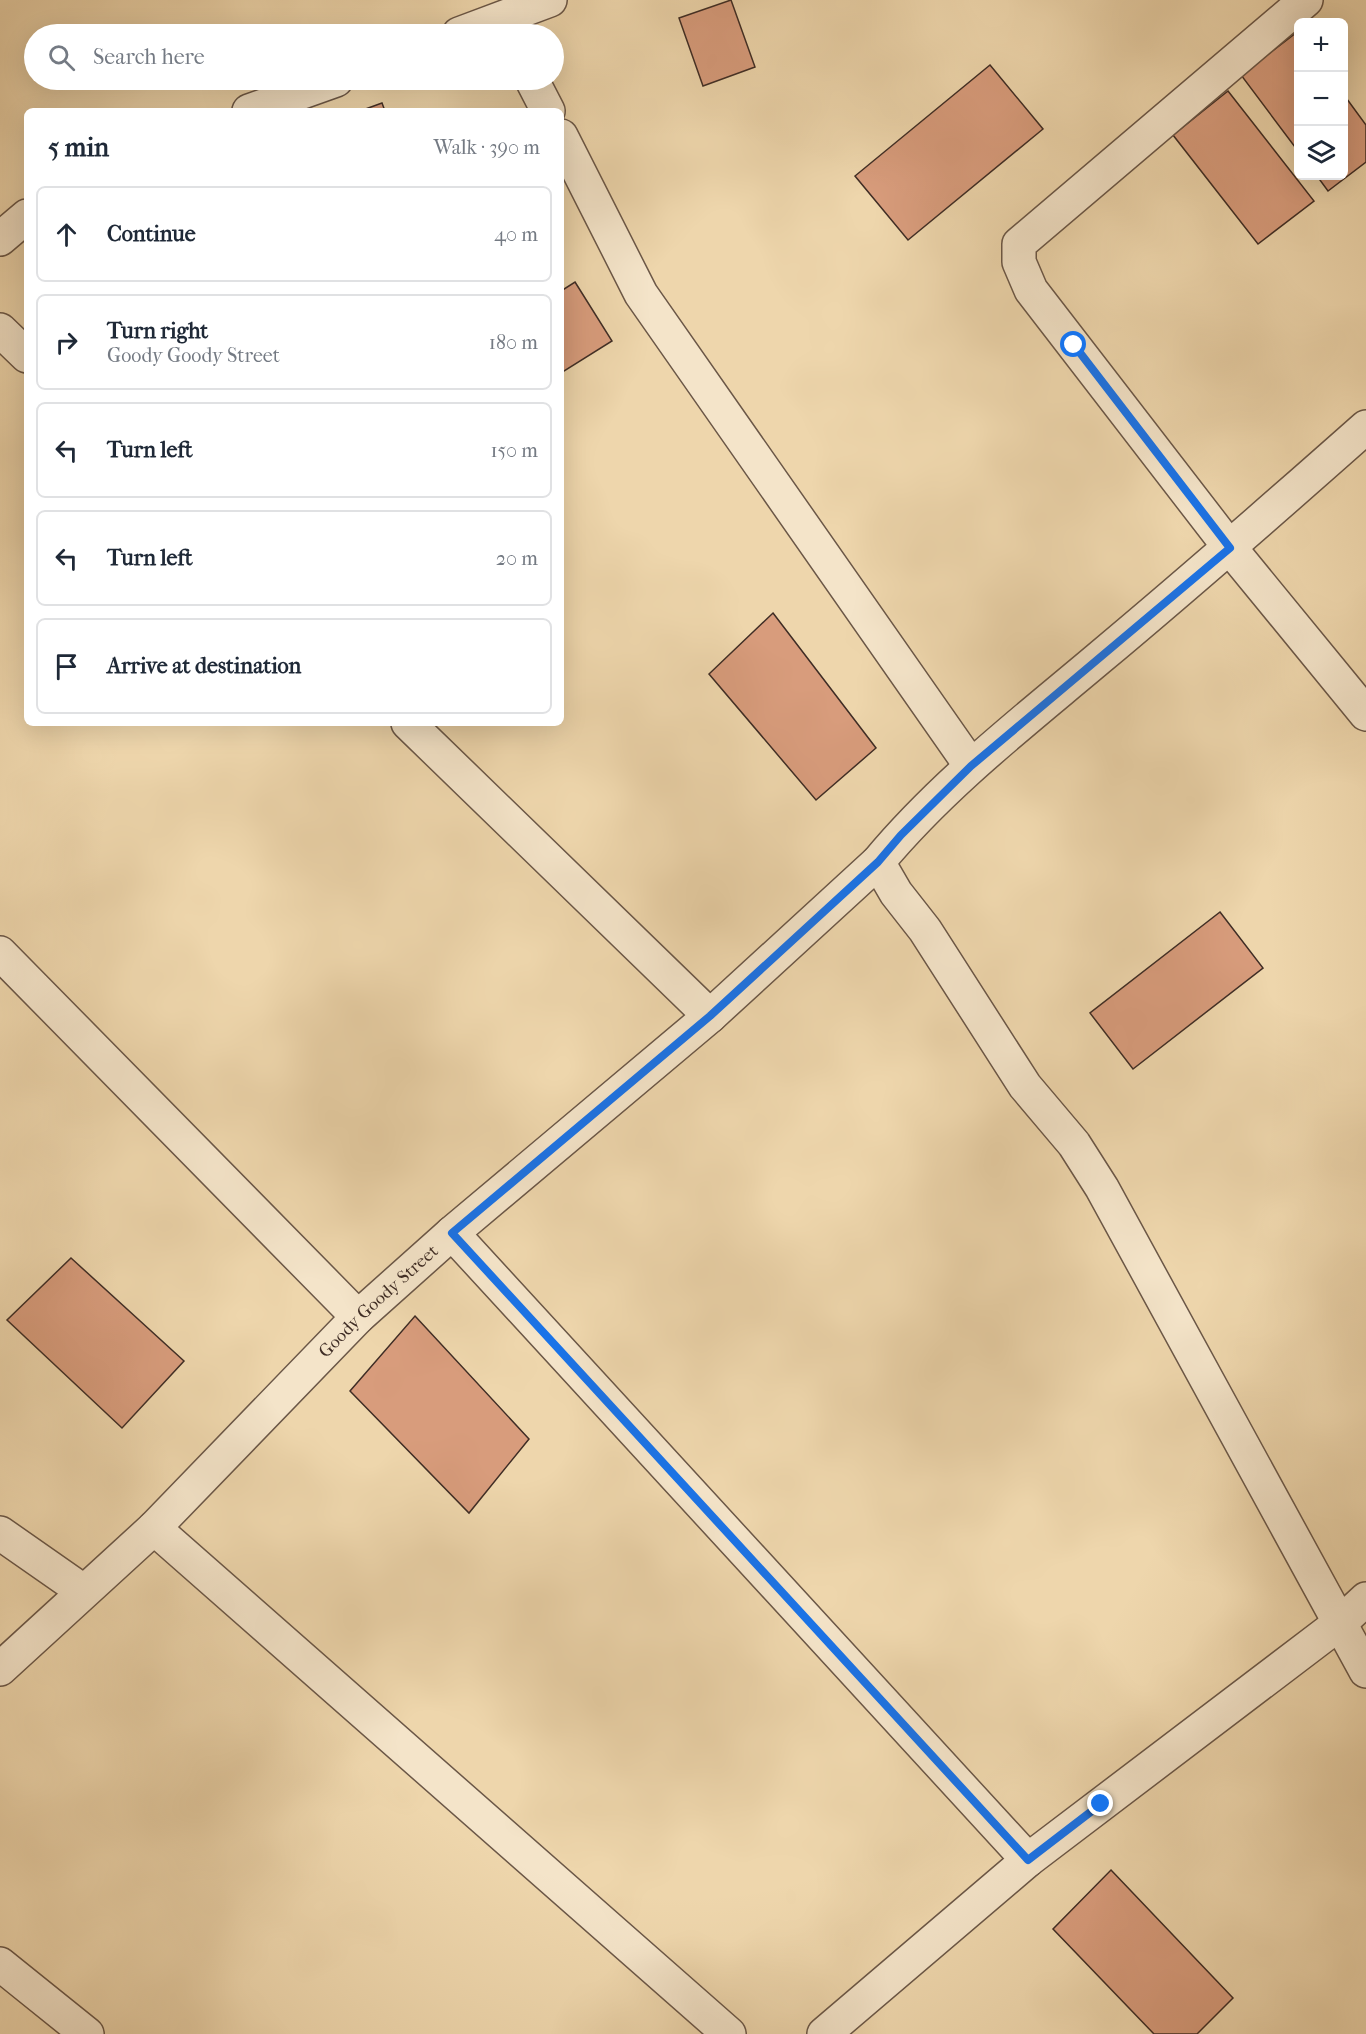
<!DOCTYPE html>
<html lang="en">
<head>
<meta charset="utf-8">
<style>
  :root { --surface:#fff; --page:#f6f6f7; --text:#1f2937; --muted:#747a83; --line:#e0e1e3 }
  body { margin:0; font-family:"IM FELL French Canon",serif; background:var(--page); color:var(--text) }
  .controls { position:absolute; right:18px; top:18px; display:grid; overflow:hidden; border-radius:9px; box-shadow:0 6px 24px #0002 }
  .controls button { width:54px; height:54px; display:grid; place-items:center; padding:0; border:0; border-bottom:2px solid var(--line); background:var(--surface); color:var(--text); font:30px sans-serif }
  .stop { position:absolute; width:18px; height:18px; margin:-14px; border:4px solid #1a73e8; border-radius:50%; background:#fff }
  .stop.end { background:#1a73e8; border-color:#fff; box-shadow:0 2px 6px #0008 }
  .list { margin:0; padding:0; list-style:none }
  h2 { display:flex; justify-content:space-between; align-items:center; height:78px; margin:0; padding:0 24px; font-size:26px }
  h2 small { font-size:20px; font-weight:400; color:var(--muted) }
  .list li { display:grid; grid-template-columns:39px 1fr auto; gap:18px; align-items:center; box-sizing:border-box; height:96px; margin:0 12px 12px; padding:0 12px; border:2px solid var(--line); border-radius:9px }
  .list b { display:block; font-size:22px; white-space:nowrap }
  .list p { margin:0; font-size:20px; white-space:nowrap; color:var(--muted) }
  .list em { font-size:20px; font-style:normal; color:var(--muted) }
  .icon { flex:none; width:33px; height:33px; fill:none; stroke:currentColor; stroke-width:2; stroke-linecap:round; stroke-linejoin:round }
  .map { position:relative; flex:none; width:1366px; height:2034px; overflow:hidden }
  .search { position:absolute; background:var(--surface); box-shadow:0 6px 24px #0002; left:24px; top:24px; width:540px; height:66px; display:flex; align-items:center; gap:15px; box-sizing:border-box; padding:0 21px; border-radius:33px; color:var(--muted); font-size:22px }
  .panel { position:absolute; background:var(--surface); box-shadow:0 6px 24px #0002; left:24px; top:108px; width:540px; height:618px; border-radius:9px }
  .map>svg:first-child { display:block }
  .building { fill:#d89c7c; stroke:#3f2d25; stroke-width:1.5 }
  .lines { fill:none; stroke-linecap:round; stroke-linejoin:round }
  .minor-casing { stroke:#6b5747; stroke-width:36 }
  .minor { stroke:#f4e4c9; stroke-width:33 }
  .route { stroke:#1a73e8; stroke-width:8 }
  .labels { text-anchor:middle; dominant-baseline:central; stroke-width:6; stroke-linejoin:round; paint-order:stroke }
  .street-label { font-size:18px; fill:#3f2d25; stroke:#f4e4c9 }
</style>
</head>
<body>
<div class="map">
<svg width="1366" height="2034" viewBox="0 0 1366 2034">
  <rect width="100%" height="100%" fill="#eed6ac"/>
  <filter id="stains"><feTurbulence type="fractalNoise" baseFrequency=".00333" numOctaves="4"/><feColorMatrix values="0 0 0 0 .2 0 0 0 0 .09 0 0 0 0 .02 0 0 0 .5 -.17"/></filter>
  <radialGradient id="worn" r=".72"><stop offset=".6" stop-color="#630" stop-opacity="0"/><stop offset="1" stop-color="#630" stop-opacity=".3"/></radialGradient>
  <path class="building" d="M731 0 755 67 703 86 679 18Z
    M1296 33 1298 36V151L1241 75Z
    M990 65 1043 129 908 240 855 176Z
    M1228 91 1314 201 1258 244 1173 135Z
    M1344 95 1366 125V162L1328 191 1317 176H1344Z
    M382 103 385 111H360Z
    M575 282 612 341 561 373V291Z
    M773 613 876 748 816 800 709 674Z
    M1220 912 1263 968 1133 1069 1090 1013Z
    M71 1258 184 1361 122 1428 7 1320Z
    M415 1316 529 1439 469 1513 350 1391Z
    M1111 1870 1233 1998 1197 2034H1154L1053 1929Z"/>
  <g class="lines">
    <defs>
      <g id="minor">
        <path d="M1306 0 1019 244V262L1031 290 1230 548 1366 714"/>
        <path d="M459 34 550 0"/>
        <path d="M532 80 548 111"/>
        <path d="M249 111 336 80"/>
        <path d="M561 136 641 294 971 766"/>
        <path d="M0 239 27 216"/>
        <path d="M0 330 27 356"/>
        <path d="M408 723 710 1016"/>
        <path d="M878 862 896 893 925 930 1025 1086 1074 1144 1102 1188 1366 1671"/>
        <path d="M0 953 358 1317"/>
        <path d="M452 1233 1028 1860"/>
        <path d="M154 1528 729 2034"/>
        <path d="M0 1533 83 1591"/>
        <path id="s1" d="M0 1669 154 1528 358 1317 452 1233 710 1016 878 862C942 785 1022 723 1098 659 1189 583 1278 505 1366 427"/>
        <path d="M0 1964 87 2034"/>
        <path d="M824 2034 1028 1860 1340 1623 1366 1599"/>
      </g>
    </defs>
    <use href="#minor" class="minor-casing"/>
    <use href="#minor" class="minor"/>
  </g>
  <g class="lines">
    <path class="route" d="M1074 345 1230 548 971 766 901 835 878 862 710 1016 452 1233 1028 1860 1101 1804"/>
  </g>
  <g class="labels">
    <g class="street-label">
      <text stroke="none"><textPath href="#s1" startOffset="528">Goody Goody Street</textPath></text>
    </g>
  </g>
  <rect width="100%" height="100%" filter="url(#stains)"/>
  <rect width="100%" height="100%" fill="url(#worn)"/>
</svg>
<div class="controls">
<button>+</button>
<button>−</button>
<button><svg class="icon" aria-label="layers" viewBox="0 0 24 24"><path d="M12 4l9 5-9 5-9-5zM3 14l9 5 9-5"/></svg></button>
</div>
<div class="stop" style="left:1074px;top:345px"></div>
<div class="stop end" style="left:1101px;top:1804px"></div>
<div class="search"><svg class="icon" aria-label="search" viewBox="0 0 24 24"><circle cx="10" cy="10" r="6"/><path d="M15 15l6 6"/></svg>Search here</div>
<section class="panel">
<h2>5 min<small>Walk · 390 m</small></h2>
<ul class="list">
<li><svg class="icon" aria-label="ahead" viewBox="0 0 24 24"><path d="M12 20V5M6 11l6-6 6 6"/></svg><div><b>Continue</b></div><em>40 m</em></li>
<li><svg class="icon" aria-label="right" viewBox="0 0 24 24"><path d="M7 20v-9h11M14 6l5 5-5 5"/></svg><div><b>Turn right</b><p>Goody Goody Street</p></div><em>180 m</em></li>
<li><svg class="icon" aria-label="left" viewBox="0 0 24 24"><path d="M17 20v-9H6M10 6l-5 5 5 5"/></svg><div><b>Turn left</b></div><em>150 m</em></li>
<li><svg class="icon" aria-label="left" viewBox="0 0 24 24"><path d="M17 20v-9H6M10 6l-5 5 5 5"/></svg><div><b>Turn left</b></div><em>20 m</em></li>
<li><svg class="icon" aria-label="arrive" viewBox="0 0 24 24"><path d="M6 21V4h12l-3 4 3 4H6"/></svg><div><b>Arrive at destination</b></div></li>
</ul>
</section>
</div>
</body>
</html>
